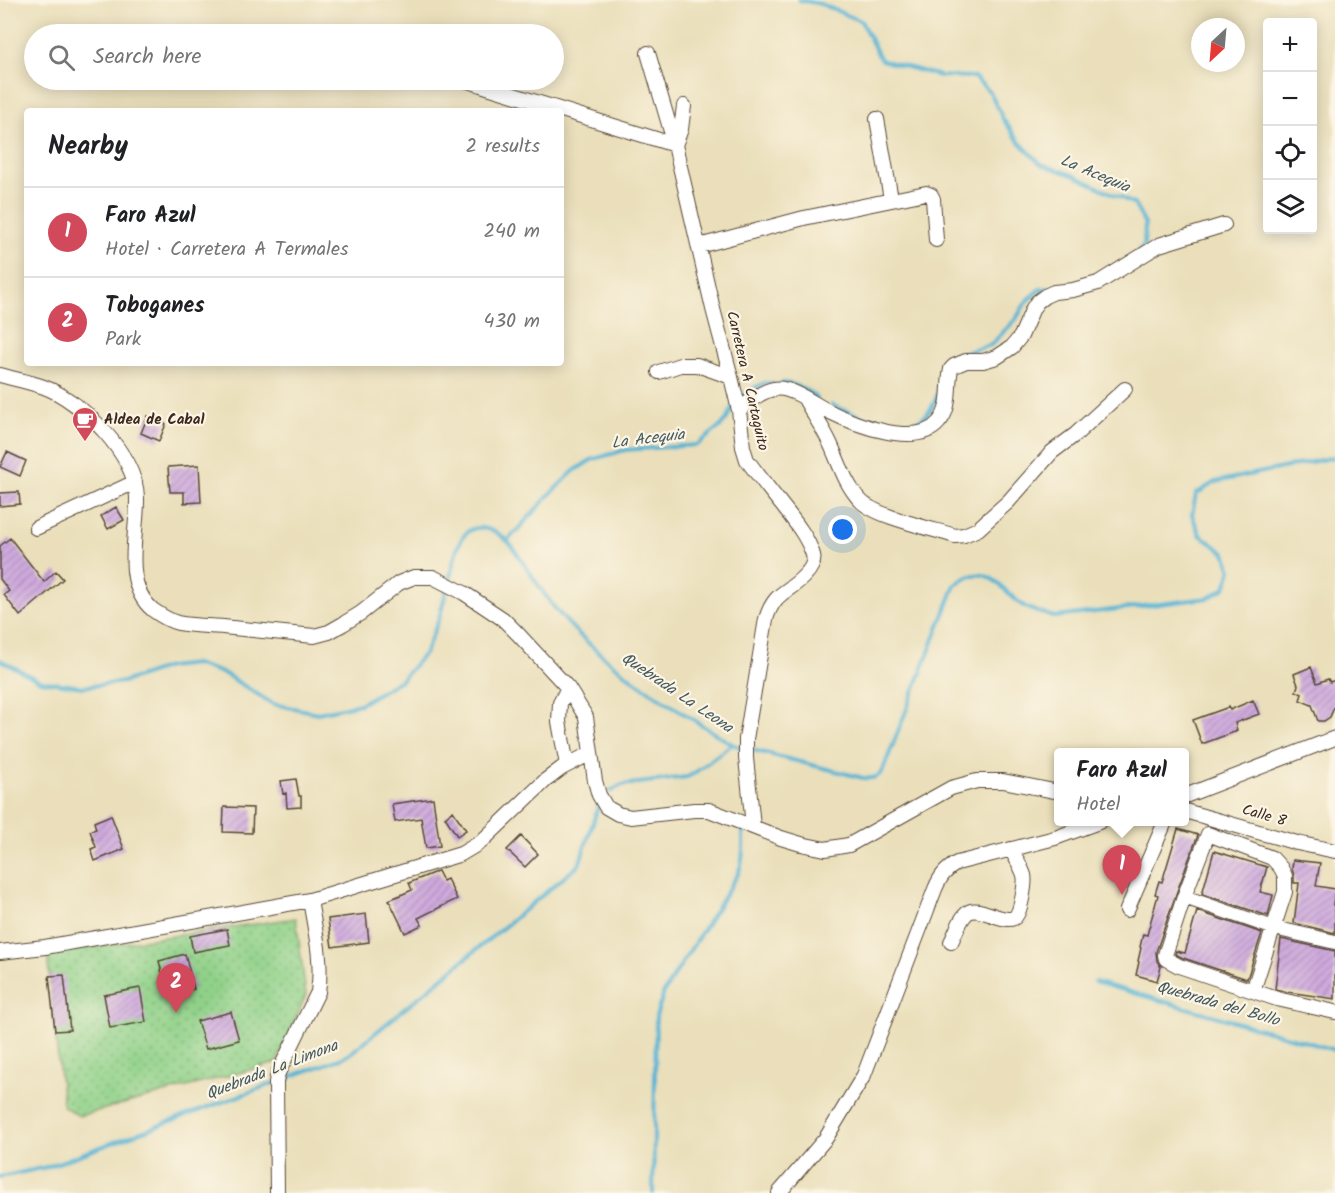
<!DOCTYPE html>
<html lang="en">
<head>
<meta charset="utf-8">
<style>
  :root { --surface:#fff; --page:#f2f2f2; --text:#202124; --muted:#757577; --line:#e0e0e0; --accent:#d1495b }
  body { margin:0; font-family:Kalam,sans-serif; background:var(--page); color:var(--text) }
  .controls { position:absolute; right:18px; top:18px; display:grid; overflow:hidden; border-radius:6px; box-shadow:0 3px 15px #0003 }
  .controls button { width:54px; height:54px; display:grid; place-items:center; padding:0; border:0; border-bottom:2px solid var(--line); background:var(--surface); color:var(--text); font:30px sans-serif }
  .compass { position:absolute; left:1191px; top:18px; width:54px; height:54px; border-radius:50%; background:var(--surface); box-shadow:0 3px 15px #0003; rotate:206deg }
  .you { position:absolute; left:843px; top:530px; width:21px; height:21px; margin:-15px; border:4px solid #fff; border-radius:50%; background:#1a73e8; box-shadow:0 0 0 9px #1a73e833 }
  .badge { display:grid; place-items:center; width:39px; height:39px; border-radius:50%; background:var(--accent); color:#fff; font-size:20px; font-weight:700 }
  .pin { position:absolute; translate:-50% -50px; filter:drop-shadow(0 2px 3px #0008) }
  .pin::after { content:''; position:absolute; top:32px; width:21px; height:18px; background:inherit; clip-path:polygon(0 0,100% 0,50% 100%) }
  .popup { position:absolute; left:1054px; top:748px; width:135px; height:78px; box-sizing:border-box; display:grid; place-content:center; border-radius:6px; background:var(--surface); filter:drop-shadow(0 2px 4px #0005); font-size:20px; white-space:nowrap; color:var(--muted) }
  .popup b { font-size:22px; color:var(--text) }
  .popup::after { content:''; position:absolute; left:50%; top:100%; margin-left:-12px; border:12px solid transparent; border-top-color:var(--surface) }
  .list { margin:0; padding:0; list-style:none }
  h2 { display:flex; justify-content:space-between; align-items:center; height:78px; margin:0; padding:0 24px; font-size:26px }
  h2 small { font-size:20px; font-weight:400; color:var(--muted) }
  .list li { display:grid; grid-template-columns:39px 1fr auto; gap:18px; align-items:center; box-sizing:border-box; height:90px; padding:0 24px; border-top:2px solid var(--line) }
  .list b { display:block; font-size:22px; white-space:nowrap }
  .list p { margin:0; font-size:20px; white-space:nowrap; color:var(--muted) }
  .list em { font-size:20px; font-style:normal; color:var(--muted) }
  .icon { flex:none; width:33px; height:33px; fill:none; stroke:currentColor; stroke-width:2; stroke-linecap:round; stroke-linejoin:round }
  .map { position:relative; flex:none; width:1335px; height:1193px; overflow:hidden }
  .search { position:absolute; background:var(--surface); box-shadow:0 3px 15px #0003; left:24px; top:24px; width:540px; height:66px; display:flex; align-items:center; gap:15px; box-sizing:border-box; padding:0 21px; border-radius:33px; color:var(--muted); font-size:22px }
  .panel { position:absolute; background:var(--surface); box-shadow:0 3px 15px #0003; left:24px; top:108px; width:540px; height:258px; border-radius:6px }
  .map>svg:first-child { display:block }
  .park { fill:url(#park-dots); stroke:#667e54; stroke-width:1.5 }
  .lines { fill:none; stroke-linecap:round; stroke-linejoin:round }
  .stream { stroke:#56b4d4; stroke-width:4 }
  .building { fill:url(#building-hatch) }
  .minor-casing { stroke:#554535; stroke-width:16 }
  .minor { stroke:#fff; stroke-width:14 }
  .labels { text-anchor:middle; dominant-baseline:central; stroke-width:4.5; stroke-linejoin:round; paint-order:stroke }
  .street-label { font-size:15px; fill:#3b2a1e; stroke:#fcf5e5 }
  .poi-label { font-size:15px; font-weight:bold; fill:#3b2a1e; stroke:#fcf5e5; text-anchor:start }
  .water-label { font-size:16px; font-style:italic; fill:#445a5e; stroke:#fcf5e5 }
</style>
</head>
<body>
<div class="map">
<svg width="1335" height="1193" viewBox="0 0 1335 1193">
  <defs>
    <pattern id="park-dots" width="8" height="8" patternUnits="userSpaceOnUse" patternTransform="scale(1.5)"><rect width="8" height="8" fill="#90d189"/><path d="M2 2h.1M6 6h.1" fill="none" stroke="#77aa6f" stroke-width="1.8" stroke-linecap="round"/></pattern>
    <pattern id="building-hatch" width="6" height="6" patternUnits="userSpaceOnUse" patternTransform="scale(1.5)"><rect width="6" height="6" fill="#cfabde"/><path d="M-1 1l2-2M0 6l6-6M5 7l2-2" fill="none" stroke="#a98bb3"/></pattern>
  </defs>
  <rect width="100%" height="100%" fill="#fcf5e5"/>
  <filter id="ink" filterUnits="userSpaceOnUse"><feTurbulence type="fractalNoise" baseFrequency=".0167" numOctaves="2"/><feDisplacementMap in="SourceGraphic" scale="12" xChannelSelector="R" yChannelSelector="G"/><feConvolveMatrix kernelMatrix="1 2 1 2 8 2 1 2 1" color-interpolation-filters="sRGB"/></filter>
  <filter id="wash" filterUnits="userSpaceOnUse"><feTurbulence type="fractalNoise" baseFrequency=".008" numOctaves="4" result="noise"/><feDisplacementMap in="SourceGraphic" scale="24" xChannelSelector="R" yChannelSelector="G"/><feGaussianBlur stdDeviation="1.35" result="paint"/><feColorMatrix in="noise" values="0 0 0 0 0 0 0 0 0 0 0 0 0 0 0 0 0 1.4 0 .05"/><feComposite in="paint" operator="in"/></filter>
  <g filter="url(#wash)">
    <rect width="100%" height="100%" fill="#eadfba"/>
    <path class="park" d="M296 918 306 995 276 1063 79 1116 63 1106 47 954Z"/>
    <g class="lines">
      <path class="stream" d="M799 0 821 4 861 21 881 60 940 76 974 77 990 92 1003 119 1020 143 1041 164 1073 175 1134 204 1145 224 1144 246 1138 251
        M949 363 953 356 991 345 1016 319 1026 302 1040 289 1048 288
        M781 383C794 382 807 390 817 398
        M743 394 764 383H773
        M832 405 875 422
        M891 426C916 425 931 419 938 392 940 384 941 377 945 369
        M508 540 555 489 574 471 591 460 625 450 697 445 721 426 727 419 733 406
        M449 581C454 563 457 525 482 528 491 529 500 534 506 540 512 545 516 552 520 558 531 574 542 592 554 607 602 666 669 704 732 744L742 748
        M0 660 40 681 83 687 123 682 168 667 195 664 225 674 273 704 318 713 360 704 401 680 425 653 439 619 447 588
        M749 749 863 778C873 779 878 778 883 770L955 585C989 558 999 590 1024 606 1034 612 1044 614 1055 617L1208 598 1225 588 1231 570 1225 553 1200 535 1192 515 1196 494 1215 482 1335 457
        M611 791 622 785 687 777 693 774 732 744
        M1095 982 1335 1050
        M281 1080 340 1059 351 1053 579 865 598 807
        M0 1177 47 1167 274 1083
        M653 1193 656 1016 664 992 738 874C744 860 743 846 743 830"/>
    </g>
    <g id="blocks">
      <path class="building" d="M148 416 166 424 159 441 141 433Z
        M7 452 26 461 20 476 0 467Z
        M199 465 201 502 184 503V492H170L168 467Z
        M19 492 20 504 0 506V493Z
        M116 507 124 520 108 529 101 516Z
        M10 538 44 582 56 571 63 579 20 616 4 595 9 591 0 579V546Z
        M1311 667 1317 683 1328 679 1330 682 1335 680V705L1330 717 1324 721H1318L1312 705 1300 700 1302 694 1296 691 1298 685 1294 674Z
        M1253 700 1259 714 1235 723 1237 731 1202 744 1193 720 1229 707 1230 710Z
        M296 779 299 796H301V807L287 808 286 793 283 794 281 781Z
        M433 798 440 846 426 848 421 818 395 822 392 804Z
        M224 807 253 808 252 833 223 832Z
        M453 811 466 830 457 836 445 817Z
        M111 815 124 849 95 861 91 849 96 847 90 831 96 829 94 822Z
        M1178 829 1198 835 1176 894 1156 952 1157 961 1161 967 1157 981 1136 975 1139 962 1138 961 1141 948 1140 947 1143 934 1147 935 1158 895 1155 894 1159 881 1162 882Z
        M521 836 538 854 525 867 507 850Z
        M1214 851 1267 867 1260 892 1273 895 1268 916 1202 894Z
        M1293 860 1320 863 1316 886 1335 889 1333 905H1335V933L1294 923 1299 883H1294V875L1292 869Z
        M438 871 443 881 447 879 457 899 418 918 422 925 405 933 389 900 412 890 409 883Z
        M1197 911 1262 933 1247 979 1183 958 1175 954 1176 951 1185 953Z
        M366 914 369 942 332 947 328 919Z
        M227 929 230 945 193 952 190 936Z
        M1281 939 1335 951V999L1288 992 1275 989Z
        M185 954 194 989 172 995 169 984 165 985 159 961Z
        M64 975 70 1030 55 1031 49 976Z
        M140 988 146 1022 110 1028 104 995Z
        M231 1012 239 1040 206 1049 197 1021Z"/>
    </g>
  </g>
  <g filter="url(#ink)">
    <use href="#blocks" fill-opacity="0" stroke="#554535" stroke-width="1.5"/>
    <g class="lines">
      <defs>
        <path id="minor" d="M648 53 675 145 713 309 731 377 739 410 743 447 747 460C758 475 769 489 781 504 792 518 808 537 813 555 815 562 810 570 805 575 788 594 775 590 766 619L746 739V758L753 826
          M465 80 675 145 681 129 684 106
          M877 119 891 199
          M699 246 804 218 926 193 931 195 933 199 936 240
          M659 372 680 365H697L731 377
          M0 375C14 379 30 382 44 387 82 401 136 455 137 497 138 533 121 583 153 610 160 615 170 621 178 623 192 626 209 626 223 627 254 630 284 633 314 636L329 632 343 624 361 613 399 583 414 577H433L464 593 503 619 518 634 568 688 586 717 595 781 599 795 606 807 618 814 631 817 694 810H709L781 838 801 844 825 849 849 845 951 788 977 781H1003L1059 792
          M805 399C813 414 823 428 830 443 839 462 845 484 860 500 873 516 933 529 955 536L964 535 978 529 990 518 1008 502 1052 452 1076 434 1125 389
          M739 410C749 402 761 391 774 389 789 385 814 404 828 411 854 424 917 449 939 422 952 407 947 386 951 369L954 366 966 361H983L997 357 1012 347 1021 336 1033 308 1037 302 1045 296 1054 292 1073 290 1098 283 1159 245 1224 225
          M36 528 135 482
          M567 765 559 722 560 703 568 688
          M1185 796 1335 738
          M1185 811 1297 843 1335 851
          M1184 897 1274 928 1335 942
          M1127 910 1165 822
          M951 942C956 933 961 914 971 911 981 908 997 919 1008 919 1011 919 1014 919 1016 916 1021 910 1026 882 1024 875 1021 866 1015 857 1011 849
          M0 952 45 947 310 900 461 854 481 842 546 780 562 768 591 753
          M1253 991 1285 892V876L1281 868 1272 858 1208 834 1184 897 1165 955 1166 959 1179 966 1277 999 1335 1012
          M277 1193 276 1082 278 1073 318 992C323 961 315 931 310 900
          M779 1193 826 1138 864 1075 935 889C940 877 945 870 957 863L1055 838 1099 822"/>
      </defs>
      <use href="#minor" class="minor-casing"/>
      <use href="#minor" class="minor"/>
    </g>
  </g>
  <defs>
    <symbol id="cafe-pin" viewBox="-11 -11 22 30"><path d="M0 17L-7.5 6A9.5 9.5 0 1 1 7.5 6Z" fill="#d1495b" stroke="#fcf5e5"/><path d="M-5.5-4.5H6V0H3Q3 3.5 0 3.5H-2.5Q-5.5 3.5-5.5 0ZM3-3.2v2h1.7v-2ZM-6 4.5H4V6H-6Z" fill="#fff"/></symbol>
  </defs>
  <g fill-rule="evenodd">
    <use href="#cafe-pin" x="70" y="405" width="30" height="40"/>
  </g>
  <g class="labels">
    <g class="street-label">
      <text transform="translate(747 381) rotate(77)">Carretera A Cartaguito</text>
      <text transform="translate(1264 816) rotate(16)">Calle 8</text>
    </g>
    <g class="poi-label">
      <text x="104" y="420">Aldea de Cabal</text>
    </g>
    <g class="water-label">
      <text transform="translate(1095 174) rotate(23)">La Acequia</text>
      <text transform="translate(648 439) rotate(-7)">La Acequia</text>
      <text transform="translate(677 693) rotate(34)">Quebrada La Leona</text>
      <text transform="translate(1218 1004) rotate(16)">Quebrada del Bollo</text>
      <text transform="translate(272 1070) rotate(-21)">Quebrada La Limona</text>
    </g>
  </g>
</svg>
<div class="controls">
<button>+</button>
<button>−</button>
<button><svg class="icon" aria-label="locate" viewBox="0 0 24 24"><circle cx="12" cy="12" r="6"/><path d="M12 2v4M12 18v4M2 12h4M18 12h4"/></svg></button>
<button><svg class="icon" aria-label="layers" viewBox="0 0 24 24"><path d="M12 4l9 5-9 5-9-5zM3 14l9 5 9-5"/></svg></button>
</div>
<svg class="compass" viewBox="-18 -18 36 36"><path d="M0-13l5 13h-10z" fill="#e53935"/><path d="M0 13l5-13h-10z" fill="#757577"/></svg>
<div class="you"></div>
<div class="pin badge" style="left:1122px;top:895px">1</div>
<div class="popup"><b>Faro Azul</b>Hotel</div>
<div class="pin badge" style="left:176px;top:1013px">2</div>
<div class="search"><svg class="icon" aria-label="search" viewBox="0 0 24 24"><circle cx="10" cy="10" r="6"/><path d="M15 15l6 6"/></svg>Search here</div>
<section class="panel">
<h2>Nearby<small>2 results</small></h2>
<ul class="list">
<li><span class="badge">1</span><div><b>Faro Azul</b><p>Hotel · Carretera A Termales</p></div><em>240 m</em></li>
<li><span class="badge">2</span><div><b>Toboganes</b><p>Park</p></div><em>430 m</em></li>
</ul>
</section>
</div>
</body>
</html>
